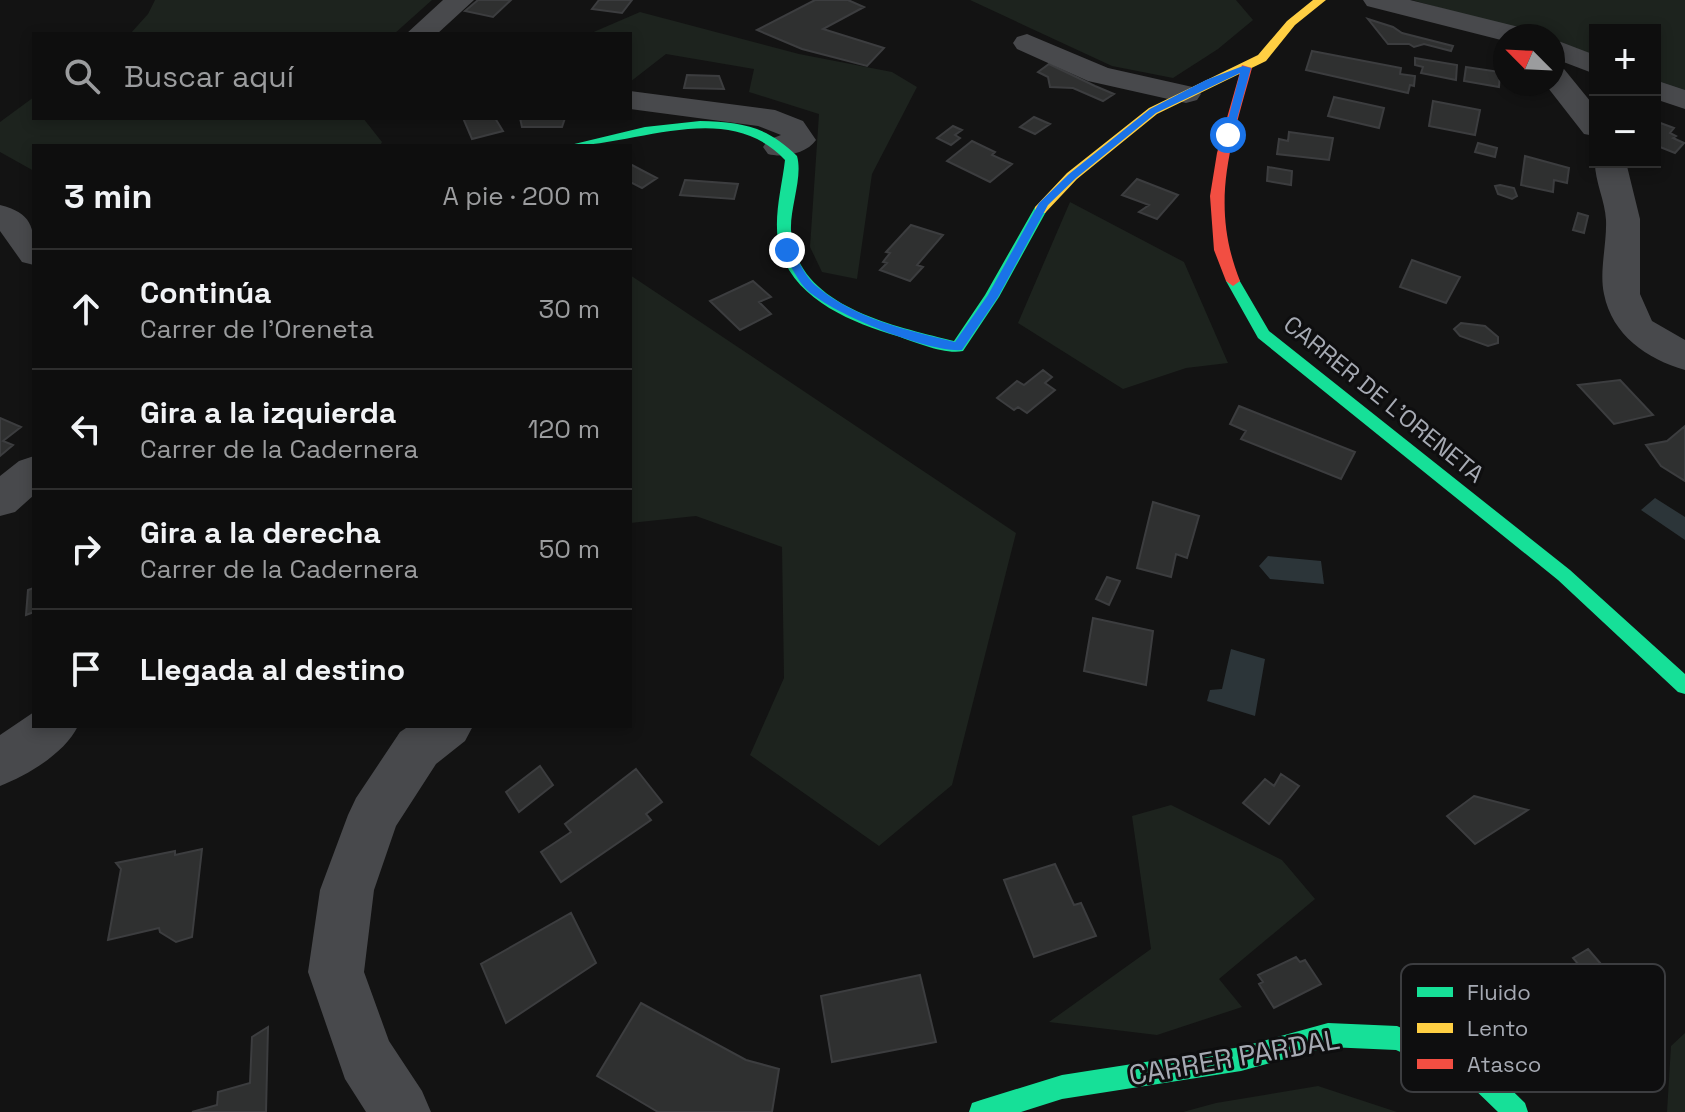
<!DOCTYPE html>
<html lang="es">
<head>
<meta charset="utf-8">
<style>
  :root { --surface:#0e0e0e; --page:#171717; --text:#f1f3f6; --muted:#9b9c9e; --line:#2e2e2e }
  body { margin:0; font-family:"Space Grotesk",sans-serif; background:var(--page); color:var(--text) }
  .controls { position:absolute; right:24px; top:24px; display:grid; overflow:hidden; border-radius:0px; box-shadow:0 4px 12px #0003 }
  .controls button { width:72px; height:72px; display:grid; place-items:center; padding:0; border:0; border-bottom:2px solid var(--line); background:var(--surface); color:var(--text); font:40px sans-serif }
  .compass { position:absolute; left:1493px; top:24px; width:72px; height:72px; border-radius:50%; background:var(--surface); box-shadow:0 4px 12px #0003; rotate:294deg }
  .stop { position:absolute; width:24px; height:24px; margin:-18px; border:6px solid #1a73e8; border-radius:50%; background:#fff }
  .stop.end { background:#1a73e8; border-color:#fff; box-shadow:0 2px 8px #0008 }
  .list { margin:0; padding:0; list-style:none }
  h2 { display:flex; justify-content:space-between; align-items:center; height:104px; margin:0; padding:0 32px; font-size:34px }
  h2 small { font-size:26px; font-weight:400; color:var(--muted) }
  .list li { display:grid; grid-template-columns:52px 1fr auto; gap:24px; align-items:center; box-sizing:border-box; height:120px; padding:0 32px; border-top:2px solid var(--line) }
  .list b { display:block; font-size:30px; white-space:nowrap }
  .list p { margin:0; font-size:26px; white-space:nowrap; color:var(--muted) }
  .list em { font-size:26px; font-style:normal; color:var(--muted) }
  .icon { flex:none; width:44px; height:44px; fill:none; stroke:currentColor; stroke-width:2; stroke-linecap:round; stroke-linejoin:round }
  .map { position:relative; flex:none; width:1685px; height:1112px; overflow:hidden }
  .search { position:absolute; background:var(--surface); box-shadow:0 4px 12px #0003; left:32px; top:32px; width:600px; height:88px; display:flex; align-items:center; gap:20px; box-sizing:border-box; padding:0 28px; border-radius:0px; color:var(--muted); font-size:30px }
  .panel { position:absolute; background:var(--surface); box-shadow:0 4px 12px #0003; left:32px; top:144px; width:600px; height:584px; border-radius:0px }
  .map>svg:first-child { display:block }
  .green { fill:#1d231e }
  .water { fill:#2c3539 }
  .building { fill:#2f3030; stroke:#3c3d3f; stroke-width:2 }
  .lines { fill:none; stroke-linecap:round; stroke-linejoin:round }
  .street { fill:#48494c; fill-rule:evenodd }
  .fast { fill:#16e098; fill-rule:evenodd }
  .slow { fill:#ffcf43; fill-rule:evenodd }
  .jam { fill:#f24e42; fill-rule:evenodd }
  .route { fill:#1a73e8 }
  .labels { text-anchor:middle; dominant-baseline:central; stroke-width:6; stroke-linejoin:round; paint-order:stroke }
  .street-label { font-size:24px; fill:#a6aab3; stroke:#0e0e0f }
  .near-street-label { font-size:28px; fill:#a6aab3; stroke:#0e0e0f }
  .key { fill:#0e0e0f; stroke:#3c3d40; stroke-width:2 }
  .key-label { font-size:22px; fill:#a6aab3 }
</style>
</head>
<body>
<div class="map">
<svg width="1685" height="1112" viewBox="0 0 1685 1112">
  <rect width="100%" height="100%" fill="#131313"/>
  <path class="green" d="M155 0H432L394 34H130L148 14Z
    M970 0H1236L1253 20 1218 49 1173 78 1112 66Z
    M1412 0H1685V91L1655 81V30H1595V58L1553 41V36H1540Z
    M640 12 799 54 892 72 917 87 872 174 857 279 822 272 810 247 819 114 749 92 754 69 666 54 630 82V34H589Z
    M34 97V118H363L382 142 380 146H34V171L0 152V122Z
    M1070 202 1184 262 1228 363 1186 368 1123 389 1018 323Z
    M630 275 1016 533 952 785 879 846 750 755 784 678 782 547 696 516 630 523Z
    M1171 805 1282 860 1315 899 1219 979 1242 1007 1157 1035 1049 1022 1151 949 1132 816Z
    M1685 1033V1112H1667L1671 1046Z
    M1318 1086 1397 1112H1183L1216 1103Z"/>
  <path class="water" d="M1655 498 1685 517V540L1641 510Z
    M1268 556 1321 561 1324 584 1270 579 1259 566Z
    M1231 649 1265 659 1255 716 1207 701 1210 690 1222 689Z"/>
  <path class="building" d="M478 0H511L493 17 465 11Z
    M599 0H632L622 13 592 9Z
    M815 0H848L864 7 823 29 884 48 867 66 802 49 757 30Z
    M1368 19 1393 27 1402 33 1453 46 1451 51 1424 44 1414 47 1409 44H1388Z
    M1312 51 1401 68 1400 74 1415 76 1414 86 1410 85 1408 93 1306 70Z
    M1415 58 1457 65 1456 80 1421 73 1423 67 1415 65Z
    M1049 64 1095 86 1114 94 1103 101 1073 88 1050 87 1048 77 1038 72Z
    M1466 67 1500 72 1499 87 1464 81Z
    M687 75 719 76 724 89 684 88Z
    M1334 97 1384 108 1379 128 1328 116Z
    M1433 101 1480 110 1475 135 1429 126Z
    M1034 117 1050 124 1035 134 1020 127Z
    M463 118H495L503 131 472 139Z
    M520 118H565L562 127H522Z
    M1655 121 1674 128 1670 133 1676 136 1673 138 1684 143 1675 153 1655 145Z
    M953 126 962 130 955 135 960 138 951 145 937 138Z
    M1289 132 1333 138 1329 160 1277 154 1279 139 1288 141Z
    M972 141 995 152 992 155 1012 164 990 182 947 161Z
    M1478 143 1497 148 1495 157 1475 152Z
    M1525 156 1569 168 1567 183 1554 180 1553 192 1521 185Z
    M630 164 657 178 642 188 630 182Z
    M1268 167 1292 171 1291 185 1267 181Z
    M1137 179 1178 195 1157 219 1139 212 1149 205 1122 195Z
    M685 180 738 184 734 199 680 195Z
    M1500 185 1514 188 1517 196 1512 199 1498 194 1495 186Z
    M1578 213 1588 216 1584 233 1573 230Z
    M911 225 943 235 917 265 923 267 910 281 880 270 887 263 883 262 890 253 886 252Z
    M1412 260 1460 277 1446 303 1400 287Z
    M753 281 771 297 759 302 771 314 740 330 710 301Z
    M1461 323 1485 326 1498 337V343L1488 346 1460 336 1454 329Z
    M1043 370 1052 377 1045 383 1055 390 1027 413 1018 407 1014 410 997 398 1017 381 1024 385Z
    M1620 380 1653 415 1614 424 1578 385Z
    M1239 406 1355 452 1341 479 1241 439 1246 431 1230 424Z
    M0 418 21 427 3 441 13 445 0 456Z
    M1685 426V481L1661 466 1646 445 1667 441Z
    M1153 502 1199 516 1187 558 1176 554 1171 577 1137 568Z
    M1107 577 1120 581 1109 605 1096 599Z
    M34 588V612L26 615 28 590Z
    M1093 618 1153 631 1146 685 1084 671Z
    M540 766 553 785 519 812 506 792Z
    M636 769 662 802 646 814 651 820 561 882 541 852 571 832 565 824Z
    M1281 774 1299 786 1269 824 1243 803 1265 779 1274 786Z
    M1474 796 1528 810 1475 844 1447 816Z
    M202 849 192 937 176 942 160 932 159 928 108 940 121 869 116 863 175 851V855Z
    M1055 864 1074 905 1081 903 1096 936 1034 957 1004 880Z
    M571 913 596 963 506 1023 481 964Z
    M1588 949 1614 979 1599 989 1573 958Z
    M1296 957 1300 962 1305 960 1321 984 1274 1008 1259 984 1263 982 1258 975Z
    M920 975 936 1042 832 1062 821 996Z
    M641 1003 746 1060 779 1069 772 1112H658L597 1076Z
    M268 1027 266 1112H192L217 1105 218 1092 250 1083 252 1037Z"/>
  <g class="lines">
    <path class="street" d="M443 0H474L437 34H406Z
      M1363 0H1410L1531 30 1535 36H1505V41L1367 6Z
      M1027 34 1108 68 1197 88 1201 94 1197 100 1186 103 1088 81 1017 49 1013 43 1017 37Z
      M1553 39 1595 55V74L1553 58Z
      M1553 66 1564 69 1595 107V136L1584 134 1545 84H1553Z
      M1655 80 1685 90V109L1655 99Z
      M630 91 775 110 803 121 816 140C806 154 783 158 768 154L763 147 768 140 781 135 758 126 630 109Z
      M1595 160 1626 162 1640 219V294L1652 321 1685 340V370C1647 359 1612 335 1604 294 1599 271 1607 244 1606 220 1605 200 1594 180 1595 160Z
      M0 205C37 214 34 233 34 265L22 262 0 231Z
      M34 456V495L15 512 0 516V476L19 461Z
      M34 712V726H78C65 753 28 775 0 786V735Z
      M409 726H473L465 741 436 764 396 826 374 890 364 972 389 1041 422 1091 431 1112H366L345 1079 308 972 320 890 348 815 356 798 400 732Z"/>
    <path class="fast" d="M700 121C741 122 767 126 797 156 803 177 790 207 791 230 795 307 895 326 954 341L985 295 1035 207 1040 206 1047 210 999 297 963 351C945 355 915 342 897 336 850 322 787 297 778 240 774 214 782 186 785 160 727 98 638 146 566 146L645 127Z
      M1233 276 1238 278 1269 331 1570 570 1685 674V694L1678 692 1558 580 1258 338 1226 281Z
      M1328 1023 1397 1026 1485 1064 1525 1103 1528 1112H1498L1467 1082 1396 1050 1328 1047 1241 1071 1062 1099 1021 1112H969L972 1103 981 1100 1062 1075 1241 1047Z"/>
    <path class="slow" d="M1313 0H1326L1295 25 1266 61 1157 114 1077 179 1045 213H1035V207L1067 173 1149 108 1258 55 1287 21Z"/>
    <path class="jam" d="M1242 65 1252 68C1231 145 1209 203 1240 281L1233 286 1226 281 1214 250 1210 196 1217 153Z"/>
  </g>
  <path class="route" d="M1243 66 1251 68 1232 137 1224 135 1240 73 1156 113 1076 178 1048 205 998 297 962 350C929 353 829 313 805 288 796 278 789 262 782 250L791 248C798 260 805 276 815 285 854 319 907 330 955 342L988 295 1039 203 1069 174 1150 109 1206 80Z"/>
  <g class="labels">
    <g class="street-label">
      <text transform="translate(1384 399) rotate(39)">CARRER DE L'ORENETA</text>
    </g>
    <g class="near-street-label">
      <text transform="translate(1234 1057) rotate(-10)">CARRER PARDAL</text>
    </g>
  </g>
  <rect x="1401" y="964" width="264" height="128" rx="12" class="key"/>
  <rect x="1417" y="987" width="36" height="10" fill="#16e098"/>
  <rect x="1417" y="1023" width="36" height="10" fill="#ffcf43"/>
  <rect x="1417" y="1059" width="36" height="10" fill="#f24e42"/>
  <g class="key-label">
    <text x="1467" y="1000">Fluido</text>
    <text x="1467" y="1036">Lento</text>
    <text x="1467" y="1072">Atasco</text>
  </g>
</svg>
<div class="controls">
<button>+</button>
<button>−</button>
</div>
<svg class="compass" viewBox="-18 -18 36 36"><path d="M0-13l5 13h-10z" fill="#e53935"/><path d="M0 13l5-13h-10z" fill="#9b9c9e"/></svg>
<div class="stop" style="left:1228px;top:135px"></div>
<div class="stop end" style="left:787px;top:250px"></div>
<div class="search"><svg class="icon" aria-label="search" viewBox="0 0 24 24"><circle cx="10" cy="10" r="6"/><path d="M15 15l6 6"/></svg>Buscar aquí</div>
<section class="panel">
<h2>3 min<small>A pie · 200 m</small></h2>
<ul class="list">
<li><svg class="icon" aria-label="ahead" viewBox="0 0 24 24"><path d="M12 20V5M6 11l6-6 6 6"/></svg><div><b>Continúa</b><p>Carrer de l'Oreneta</p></div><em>30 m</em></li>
<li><svg class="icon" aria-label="left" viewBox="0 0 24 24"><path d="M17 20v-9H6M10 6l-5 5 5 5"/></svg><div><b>Gira a la izquierda</b><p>Carrer de la Cadernera</p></div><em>120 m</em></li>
<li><svg class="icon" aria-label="right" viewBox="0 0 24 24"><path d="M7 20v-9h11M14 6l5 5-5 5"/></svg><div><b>Gira a la derecha</b><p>Carrer de la Cadernera</p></div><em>50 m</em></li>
<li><svg class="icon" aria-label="arrive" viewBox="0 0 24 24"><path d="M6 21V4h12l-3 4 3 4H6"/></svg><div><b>Llegada al destino</b></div></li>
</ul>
</section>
</div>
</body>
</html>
